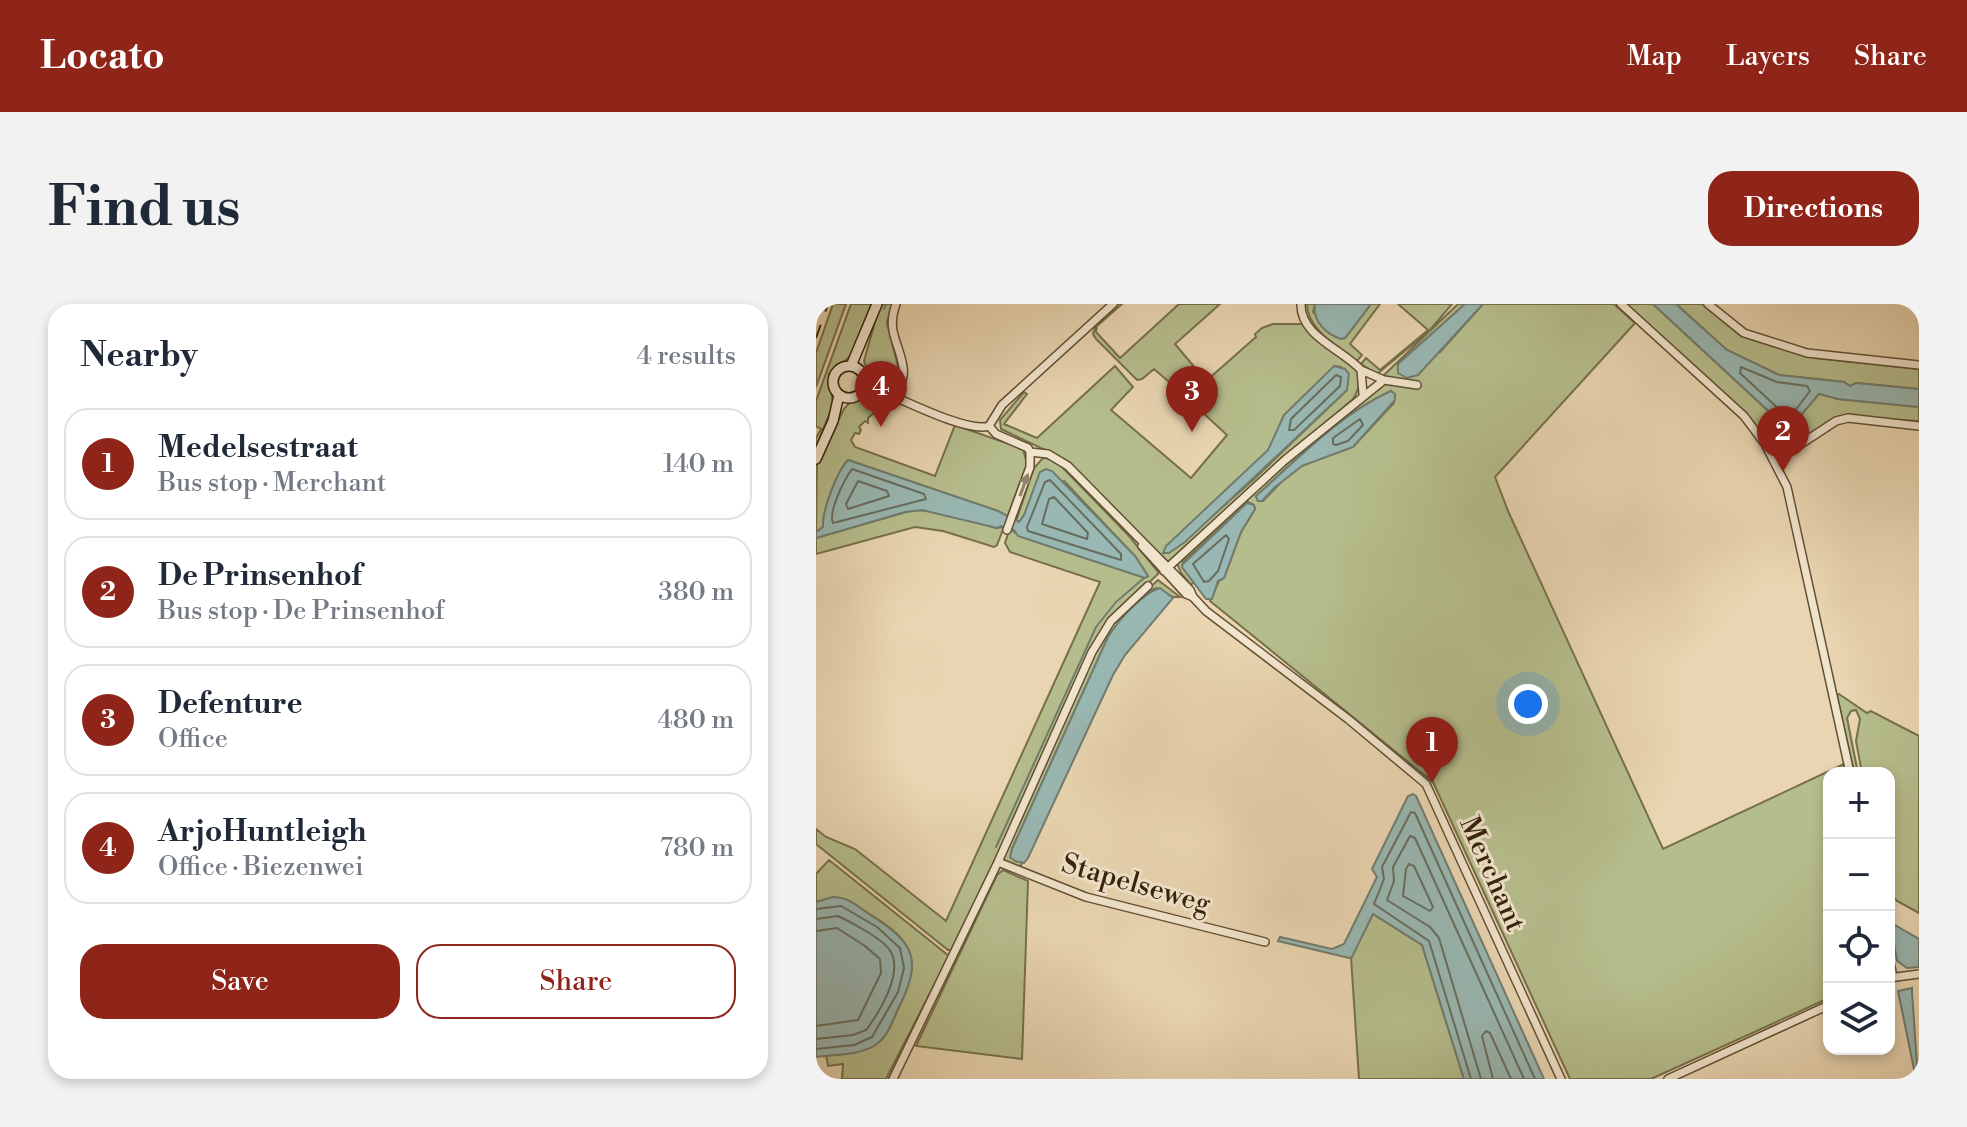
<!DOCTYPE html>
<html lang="en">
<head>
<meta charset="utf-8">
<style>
  :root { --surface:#fff; --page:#f2f2f3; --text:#1f2937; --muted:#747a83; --line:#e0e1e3; --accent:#8f2418 }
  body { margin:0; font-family:"Libre Bodoni",serif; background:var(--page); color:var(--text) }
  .controls { position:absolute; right:24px; bottom:24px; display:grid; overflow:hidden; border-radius:16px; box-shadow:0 4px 12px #0003 }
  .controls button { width:72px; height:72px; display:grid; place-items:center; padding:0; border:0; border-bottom:2px solid var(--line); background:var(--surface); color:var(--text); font:40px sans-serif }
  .you { position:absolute; left:712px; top:400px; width:28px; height:28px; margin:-20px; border:6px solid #fff; border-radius:50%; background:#1a73e8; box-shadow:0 0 0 12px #1a73e833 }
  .badge { display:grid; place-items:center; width:52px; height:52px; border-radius:50%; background:var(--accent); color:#fff; font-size:26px; font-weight:700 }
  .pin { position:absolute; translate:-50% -66px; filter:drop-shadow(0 2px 4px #0008) }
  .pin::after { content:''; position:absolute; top:42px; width:28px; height:24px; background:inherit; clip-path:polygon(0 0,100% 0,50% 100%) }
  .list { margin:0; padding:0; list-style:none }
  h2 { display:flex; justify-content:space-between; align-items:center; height:104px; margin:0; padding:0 32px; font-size:34px }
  h2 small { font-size:26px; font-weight:400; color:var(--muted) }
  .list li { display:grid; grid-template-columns:52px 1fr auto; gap:24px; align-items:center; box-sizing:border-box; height:112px; margin:0 16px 16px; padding:0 16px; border:2px solid var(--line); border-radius:24px }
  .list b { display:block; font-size:30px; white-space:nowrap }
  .list p { margin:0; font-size:26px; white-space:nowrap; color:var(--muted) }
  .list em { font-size:26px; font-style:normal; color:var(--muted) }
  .actions { display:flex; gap:16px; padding:24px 32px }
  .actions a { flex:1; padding:18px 0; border:2px solid var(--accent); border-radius:24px; text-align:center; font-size:28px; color:var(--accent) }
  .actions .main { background:var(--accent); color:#fff }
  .icon { flex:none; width:44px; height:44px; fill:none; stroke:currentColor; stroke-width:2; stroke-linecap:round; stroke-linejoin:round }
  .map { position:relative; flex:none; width:1103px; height:775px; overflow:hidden; border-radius:24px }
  header { display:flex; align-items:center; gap:48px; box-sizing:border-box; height:112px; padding:0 40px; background:var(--accent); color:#fff }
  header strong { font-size:38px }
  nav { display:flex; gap:44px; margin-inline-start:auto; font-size:28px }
  .intro { display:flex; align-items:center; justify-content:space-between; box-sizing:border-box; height:192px; padding:0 48px }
  h1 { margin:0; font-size:56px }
  .button { padding:20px 36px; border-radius:24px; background:var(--accent); color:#fff; font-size:28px; font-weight:700 }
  main { display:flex; gap:48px; padding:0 48px }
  aside { flex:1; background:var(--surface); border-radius:24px; box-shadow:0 4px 12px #0003 }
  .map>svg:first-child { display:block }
  .green { fill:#b6bd8c; stroke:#76704a; stroke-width:2; fill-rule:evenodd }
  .water { fill:#99b8b3; stroke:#717c6f; stroke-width:2 }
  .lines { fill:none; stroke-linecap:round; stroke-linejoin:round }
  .shore { stroke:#676d5e; stroke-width:2 }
  .stream { stroke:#717c6f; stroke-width:2 }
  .minor-casing { stroke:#624f33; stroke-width:10 }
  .secondary-casing { stroke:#352209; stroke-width:12 }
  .minor { stroke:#f1e4cc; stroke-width:7 }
  .secondary { stroke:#f1e4cc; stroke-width:9 }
  .rail { stroke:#352209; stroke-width:2; stroke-dasharray:14 14; stroke-linecap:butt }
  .oneway { fill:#93836a }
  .labels { text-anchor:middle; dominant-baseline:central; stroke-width:6; stroke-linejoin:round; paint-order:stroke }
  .street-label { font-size:28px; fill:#352209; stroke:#f1e4cc }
</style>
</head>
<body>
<header>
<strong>Locato</strong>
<nav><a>Map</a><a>Layers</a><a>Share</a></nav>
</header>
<div class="intro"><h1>Find us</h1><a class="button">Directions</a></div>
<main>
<aside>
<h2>Nearby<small>4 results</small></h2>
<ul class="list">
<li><span class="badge">1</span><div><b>Medelsestraat</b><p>Bus stop · Merchant</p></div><em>140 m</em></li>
<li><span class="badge">2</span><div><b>De Prinsenhof</b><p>Bus stop · De Prinsenhof</p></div><em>380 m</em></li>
<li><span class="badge">3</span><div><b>Defenture</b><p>Office</p></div><em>480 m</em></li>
<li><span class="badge">4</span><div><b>ArjoHuntleigh</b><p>Office · Biezenwei</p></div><em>780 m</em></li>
</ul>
<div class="actions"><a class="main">Save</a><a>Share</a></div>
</aside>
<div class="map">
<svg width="1103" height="775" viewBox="0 0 1103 775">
  <rect width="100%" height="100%" fill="#e9d5b1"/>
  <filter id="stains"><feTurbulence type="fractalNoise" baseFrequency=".0025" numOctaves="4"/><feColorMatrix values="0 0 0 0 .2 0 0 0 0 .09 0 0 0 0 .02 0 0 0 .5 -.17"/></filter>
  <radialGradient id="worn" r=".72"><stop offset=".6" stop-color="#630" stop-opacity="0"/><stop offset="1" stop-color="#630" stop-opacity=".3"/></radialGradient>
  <path class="green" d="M17 0H30L0 83V49Z
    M35 0H56L37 50 13 70 17 101 0 143V134L5 125 0 122V97Z
    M64 0H77L71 18 84 71 81 77 72 86 55 78 48 57Z
    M301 0H306L281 22 280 28 304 54 363 0H404L359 40 390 77 440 33 439 30 446 24 457 20H487L541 65C544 77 544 84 537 95L353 259 248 155 185 125 184 116 208 88 211 90 188 120 221 134 299 62 317 83 295 106 375 174 411 131 386 108 382 93 373 95 338 65 326 75 321 76 280 35 277 30 280 20ZM519 62 525 63 531 86 437 176 360 244 349 249 351 242 453 146 468 111Z
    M491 0H499L497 8 525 35 529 34 555 0H564L534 40 546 51 541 57C522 43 491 25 491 0Z
    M582 0H636L613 27 561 70 545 60 550 54 564 66 612 26Z
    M642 0H649L582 60 624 48 667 0H798L819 19 679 173 692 207 847 545 1028 460 1030 469H1013V694L835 775H754L617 478 394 297 403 277 408 274 425 228 439 205 438 201 432 198 367 258 366 263 378 278 375 281 365 269 361 259 468 160 571 78 590 77 567 72ZM575 87 578 99 537 143 489 160 471 172 447 197H442L440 192C482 154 523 111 575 87Z
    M810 0H837L960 114 974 118 986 110 1002 89 1022 95 1103 103V117L1023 112 967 148H959L933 114Z
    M860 0H886L924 31 999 54 1103 65V85L1040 79 1034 83 1028 78 963 71 911 46Z
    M50 92 80 99 78 104 63 111 59 108 52 114V119L49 117 43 123 45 126 43 130 39 129 35 136 39 143 119 172 139 121 207 145 211 160 192 211 190 213 182 207 32 156C21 167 6 207 7 223L0 228 1 159 28 105 34 98Z
    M227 154 236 155 244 161 313 232 343 269 289 321 137 646H132L0 540V525L10 533 39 545 130 617 284 278 194 248 189 239 193 227 196 226 203 232 329 274 332 272 319 252 248 177 208 211 205 217H200L218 164Z
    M97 206 119 207 180 224 188 223 181 241 178 243 127 227 99 223 0 250V234Z
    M342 276 364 293H357L341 284 338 285 316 305 292 333 196 545 195 553 206 559 203 566 186 555 286 333 307 308Z
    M1023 390 1051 409 1055 407 1103 432V609L1081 597 1073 589V469H1046L1040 437 1044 415 1040 406 1035 407 1031 414 1042 469H1038L1021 391Z
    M13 556 133 652 70 775H26L27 760 12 762 10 751C26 750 44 750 59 741 71 734 76 718 82 705 107 654 98 637 52 609 30 595 26 591 0 598V570Z
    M187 566 212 577 206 755 100 742 181 571Z
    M557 610 606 641 648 775H543L535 653Z"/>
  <path class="water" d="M499 0H555L529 34 525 35C510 30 496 17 499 0Z
    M649 0H667L602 71 591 74 582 69V60Z
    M837 0H860L911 46 963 71 1028 78 1034 82 1040 79 1103 85V103L1022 95 1003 90 986 110 973 118 960 114Z
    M518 62 529 65 533 70 531 86 369 238 353 249H347L350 242 452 146 468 111Z
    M575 87 579 90V96L537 143 486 162 458 184 446 197H442L440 192C483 154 524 110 575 87Z
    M32 156 182 207 203 218 208 211 224 168 230 165 236 167 319 252 332 272 329 274 202 232 198 226 185 222 181 224 106 206 89 208 0 234V228L7 223C6 207 21 167 32 156Z
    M431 199 438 201 439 205 425 228 408 274 402 277 396 295H390L366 263 367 260Z
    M344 284 357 294 309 351 297 371 212 554 208 559 199 557 194 553 196 545 292 333C303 316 325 290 344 284Z
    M597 490 600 492 728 775H648L606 641 557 610 536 653 533 654 462 637 464 633 516 645 528 640 561 573 556 565 592 492Z
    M17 593C31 593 39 600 50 608 95 637 109 651 83 703 77 715 72 732 61 740 44 752 19 750 0 753V598Z
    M1077 620 1103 635V663L1091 664 1081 657 1075 623Z
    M1096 684V688L1102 775H1100L1082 687Z"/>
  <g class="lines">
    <path class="shore" d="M925 63 961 78 991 82 994 87 981 104 972 109 965 107 924 69Z
      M520 71 525 73 524 82 478 126H473L475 115Z
      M544 115 547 121 532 137 520 141 517 140V134Z
      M36 165 108 190 110 195 17 219C12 208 28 176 36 165Z
      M234 176 305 250V256L212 227 211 223 229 178Z
      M42 177 71 187 73 192 32 205 30 200Z
      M238 193 272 229 271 235 226 220 233 195Z
      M410 231 413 235 402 267 393 277 388 278 377 260Z
      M593 560 598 562 617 603 614 607 587 592 590 565Z
      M0 605 25 602 61 623 84 644 88 664 82 688 56 733 38 741 0 745
      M0 615 22 612C35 618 69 636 75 648 87 670 63 709 50 726L37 731 0 735
      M0 627 21 624 49 642 64 655 65 669 42 716 0 722
      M655 775 613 637 558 600 568 575 566 563 595 508 599 509 603 518 719 775
      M665 775 623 634 614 623 571 596 578 577 577 563 594 532 599 534 708 775
      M677 775 666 732 670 727 674 729 695 775"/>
    <path class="stream" d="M68 5 70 0
      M180 543 280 323 300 298 328 274"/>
    <defs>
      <path id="minor" d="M80 0C70 28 83 37 87 63 89 73 83 85 80 95
        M485 0C484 32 526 45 545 66L547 90
        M805 0 928 112 949 140 971 183 1034 469
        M892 0 928 29 991 49 1103 61
        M545 66 568 76 601 81
        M49 80C74 89 150 130 173 122
        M46 87 78 95
        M173 122 180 130 212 144 214 148 232 150 252 162 374 286 377 293 390 307 532 415 610 480 745 775
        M173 122 186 101 297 0
        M959 157 1020 117 1032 114 1103 122
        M191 226 214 163V148
        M326 242 370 290 377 293
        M348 267 469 156 568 76
        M182 558 270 593 449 638
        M1073 654 1077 673
        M1073 674 1103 670
        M77 775 182 558 276 348 295 317 332 282
        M852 775 1013 701"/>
      <path id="secondary" d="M17 78a16 16 0 1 1 32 0a16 16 0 1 1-32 0Z
        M35 62 61 0
        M0 155 17 117 23 91"/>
    </defs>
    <use href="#minor" class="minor-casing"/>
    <use href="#secondary" class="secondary-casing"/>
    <use href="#minor" class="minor"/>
    <use href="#secondary" class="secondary"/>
    <path class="rail" d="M0 34 12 0"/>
  </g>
  <defs><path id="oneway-solid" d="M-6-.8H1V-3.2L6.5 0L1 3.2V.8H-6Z" transform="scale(2)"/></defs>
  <use class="oneway" href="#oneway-solid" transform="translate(208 181) rotate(-70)"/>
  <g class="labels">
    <g class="street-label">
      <text transform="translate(676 570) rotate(66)">Merchant</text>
      <text transform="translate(320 580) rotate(16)">Stapelseweg</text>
    </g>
  </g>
  <rect width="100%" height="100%" filter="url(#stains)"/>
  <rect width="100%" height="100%" fill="url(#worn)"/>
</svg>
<div class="controls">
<button>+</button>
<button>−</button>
<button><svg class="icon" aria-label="locate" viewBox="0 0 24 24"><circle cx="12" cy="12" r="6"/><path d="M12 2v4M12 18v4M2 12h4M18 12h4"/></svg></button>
<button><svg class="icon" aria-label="layers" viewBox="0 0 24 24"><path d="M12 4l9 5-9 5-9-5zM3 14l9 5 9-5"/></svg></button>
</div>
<div class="you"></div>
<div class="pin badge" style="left:616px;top:479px">1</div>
<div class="pin badge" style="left:967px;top:168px">2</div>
<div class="pin badge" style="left:376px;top:128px">3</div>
<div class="pin badge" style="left:65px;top:123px">4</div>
</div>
</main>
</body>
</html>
